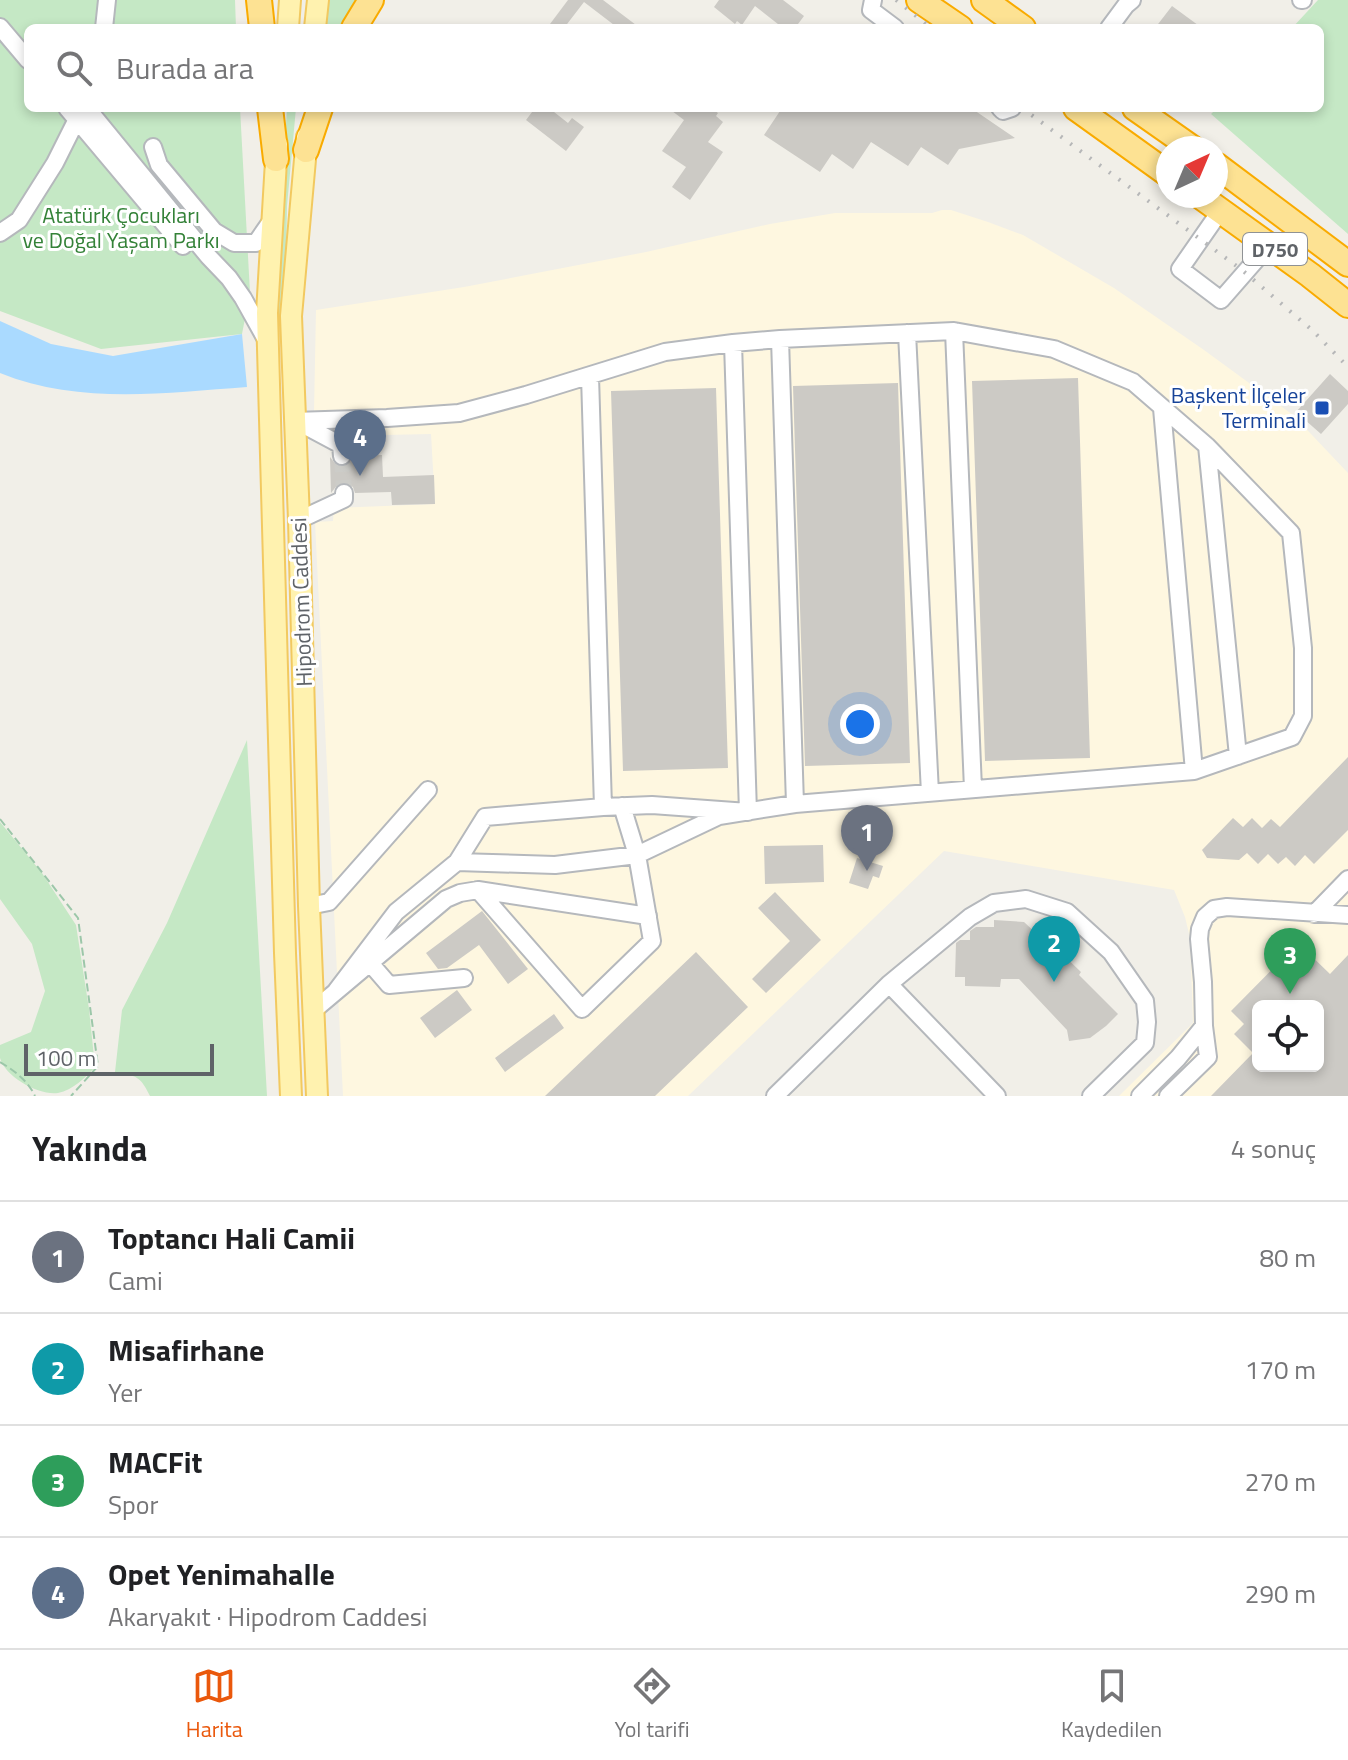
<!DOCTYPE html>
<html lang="tr">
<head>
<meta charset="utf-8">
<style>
  :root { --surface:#fff; --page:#f2f2f2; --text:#202124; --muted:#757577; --line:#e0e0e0; --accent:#ea580c }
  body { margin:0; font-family:"Titillium Web",sans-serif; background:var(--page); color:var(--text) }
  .controls { position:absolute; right:24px; bottom:24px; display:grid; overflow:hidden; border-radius:12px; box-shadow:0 4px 12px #0003 }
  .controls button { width:72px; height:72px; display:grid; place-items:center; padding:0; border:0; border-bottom:2px solid var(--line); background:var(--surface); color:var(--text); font:40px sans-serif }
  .compass { position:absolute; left:1156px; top:136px; width:72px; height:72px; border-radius:50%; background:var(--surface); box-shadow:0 4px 12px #0003; rotate:44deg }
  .scale { position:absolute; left:24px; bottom:20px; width:190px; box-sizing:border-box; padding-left:8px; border:4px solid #5f6368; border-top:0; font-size:22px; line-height:28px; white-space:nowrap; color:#5f6368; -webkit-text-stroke:6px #fff; paint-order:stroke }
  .you { position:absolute; left:860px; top:724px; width:28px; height:28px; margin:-20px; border:6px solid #fff; border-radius:50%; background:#1a73e8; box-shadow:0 0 0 12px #1a73e833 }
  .badge { display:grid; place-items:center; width:52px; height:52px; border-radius:50%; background:var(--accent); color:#fff; font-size:26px; font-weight:700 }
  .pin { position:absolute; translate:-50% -66px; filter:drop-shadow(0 2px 4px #0008) }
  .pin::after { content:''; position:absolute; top:42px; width:28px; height:24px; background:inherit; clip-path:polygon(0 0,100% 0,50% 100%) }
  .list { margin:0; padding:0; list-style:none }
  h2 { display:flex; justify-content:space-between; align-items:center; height:104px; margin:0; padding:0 32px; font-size:34px }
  h2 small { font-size:26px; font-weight:400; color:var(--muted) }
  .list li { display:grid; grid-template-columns:52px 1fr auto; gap:24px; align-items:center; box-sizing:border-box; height:112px; padding:0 32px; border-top:2px solid var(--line) }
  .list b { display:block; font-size:30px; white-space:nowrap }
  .list p { margin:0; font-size:26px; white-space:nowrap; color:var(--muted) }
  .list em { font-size:26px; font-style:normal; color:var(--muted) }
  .icon { flex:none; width:44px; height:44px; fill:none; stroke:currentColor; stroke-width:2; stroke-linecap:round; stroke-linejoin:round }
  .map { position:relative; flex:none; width:1348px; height:1096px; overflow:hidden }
  .search { position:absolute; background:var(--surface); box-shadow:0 4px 12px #0003; left:24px; right:24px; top:24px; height:88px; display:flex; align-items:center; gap:20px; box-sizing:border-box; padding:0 28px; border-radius:12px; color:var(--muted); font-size:30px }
  .sheet { height:552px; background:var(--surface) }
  nav { display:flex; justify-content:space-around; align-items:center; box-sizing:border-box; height:112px; border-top:2px solid var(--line); background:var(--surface); font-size:22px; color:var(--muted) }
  nav a { display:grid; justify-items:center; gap:4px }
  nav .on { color:var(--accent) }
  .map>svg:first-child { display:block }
  .commercial { fill:#fef7e0; fill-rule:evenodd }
  .green { fill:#c5e8c5 }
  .water { fill:#aadaff }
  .building { fill:#cccac5; fill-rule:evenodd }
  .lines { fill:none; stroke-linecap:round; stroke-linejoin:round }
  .minor-tunnel { stroke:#ccccc8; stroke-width:16; stroke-dasharray:16 8; stroke-linecap:butt }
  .minor-casing { stroke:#b5b8bc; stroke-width:20 }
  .major-casing { stroke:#f2c960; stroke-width:24 }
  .highway-casing { stroke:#f9ab00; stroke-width:28 }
  .path { stroke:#9cc7a9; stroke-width:2; stroke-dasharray:8 4; stroke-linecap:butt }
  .minor { stroke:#fff; stroke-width:16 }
  .major { stroke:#fff2af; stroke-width:20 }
  .highway { stroke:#fde293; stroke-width:24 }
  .rail { stroke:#b6b7b8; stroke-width:4; stroke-dasharray:2 10; stroke-linecap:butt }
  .transit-dot { fill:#1a4fb4; stroke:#fff; stroke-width:3 }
  .labels { text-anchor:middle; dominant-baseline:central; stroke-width:6; stroke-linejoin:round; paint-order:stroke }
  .shield { fill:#fff; stroke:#8f9295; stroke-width:2 }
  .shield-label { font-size:20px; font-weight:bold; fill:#5f6368 }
  .park-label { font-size:22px; fill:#348238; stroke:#fff }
  .transit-label { font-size:22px; fill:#164399; stroke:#fff; text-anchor:end }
  .street-label { font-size:22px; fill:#5f6368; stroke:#fff }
</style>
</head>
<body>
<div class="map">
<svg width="1348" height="1096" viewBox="0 0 1348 1096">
  <rect width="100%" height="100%" fill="#f1efe8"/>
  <path class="commercial" d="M942 210H951L988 222 1023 235 1114 288 1204 350 1293 415 1348 473V871L1343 876 1348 882V1096H1119L1193 1023 1190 938 1185 917 1174 890 944 851 688 1096H343L315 522 333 521 334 508 435 504 431 434 337 436 336 411 314 412 316 310 464 287 646 252 770 224 835 213H932ZM1258 1006H1318V1066H1258Z"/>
  <path class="green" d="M0 0H235L236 28H28V108H240L250 293 242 334 101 349 0 311Z
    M329 0H361L345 28H326Z
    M1318 0H1348V234L1211 114 1217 108H1320V28H1292Z
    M287 108H296L287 206 285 325 277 324V272Z
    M247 740 267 1096H150C141 1077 136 1075 115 1072L122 1010 167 923Z
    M0 822 42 873 76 925 89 1009 95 1067C85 1078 73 1090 58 1093 40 1096 5 1077 0 1058 0 1054 0 1050 0 1045L31 1032 45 991 32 944 0 899Z"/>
  <path class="water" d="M0 321 51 344 113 356 242 334 247 387C164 393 79 405 0 373Z"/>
  <path class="building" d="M568 0H603L640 28H618L584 2 564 28H547Z
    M719 0H783L804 16 795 28H783L755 6 742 25 737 21 735 24 714 7Z
    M1172 6 1202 28H1155Z
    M535 108H549L568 123 572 118 584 127 566 151 526 120Z
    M668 108H711L718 113 716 116 723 122 708 142 723 152 690 200 672 187 686 167 662 151 684 120Z
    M782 108H971L1015 138 959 149 948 165 921 147 908 166 871 142 853 169 832 154 820 172 764 135Z
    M1330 374 1348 391V404L1321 434 1296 412Z
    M1078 378 1090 758 985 761 972 381Z
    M898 383 910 763 805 766 793 386Z
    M716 388 728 768 623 771 611 391Z
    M382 455 383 477 434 475 435 504 392 505 391 492 355 493 353 487 345 482 338 484 331 493 330 457 337 466 342 467 349 464 353 456Z
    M1348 757V830L1314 864 1305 855 1295 866 1286 857 1278 864 1268 854 1258 864 1247 853 1239 860 1207 858 1202 850 1233 818 1243 827 1252 818 1262 828 1271 819 1280 827Z
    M823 845 824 882 765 884 764 846Z
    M857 858 883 866 879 878 873 876 868 889 849 883Z
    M775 892 821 940 766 993 752 979 790 941 758 908Z
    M482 911 528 969 508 984 479 945 447 968 438 969 426 953Z
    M994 920 1024 922 1052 948 1054 946 1081 972 1079 975 1118 1014 1106 1026 1090 1038 1069 1041 1067 1030 1019 979H1001L1000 987 965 986V977H955L956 943 960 940H970V931L976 927H994Z
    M1298 943 1330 974 1348 955V1096H1211L1253 1053 1234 1034 1244 1024 1231 1011ZM1258 1006H1318V1066H1258Z
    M696 952 748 1007 655 1096H545Z
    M457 990 472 1010 435 1038 420 1018Z
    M554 1014 564 1028 505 1072 495 1058Z"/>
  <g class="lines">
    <path class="minor-tunnel" d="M342 456 344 493"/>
    <defs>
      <path id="minor" d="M873 0 871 10 895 28
        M1301 0H1303
        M0 27 28 60
        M104 28 107 0
        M1109 28 1126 5 1132 0
        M67 108 183 246
        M87 108 208 256 229 278 243 298 268 343
        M1000 108 1003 111 1012 108
        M153 147 159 165 214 231 234 243H256L272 220
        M1221 210 1180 269 1221 300 1269 245
        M0 233 19 220 55 163 80 113
        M954 331 973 789
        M907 333 930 793
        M780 339 795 804
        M590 376 603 807
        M1162 408 1194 771
        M294 421 387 418 459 413 526 395 665 352 733 343 780 339 954 331 1054 349 1133 382 1207 446 1291 533 1303 648V716L1292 737 1194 771 795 804 719 816 637 855 555 865 457 862 396 912 336 991
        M296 421 341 445 342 456
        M1207 446 1238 756
        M299 520 344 499V493
        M457 862 485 817 603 807 652 805 748 812 733 343
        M478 890 582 1009 652 941 637 855 622 806
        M309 906 329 902 428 790
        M1314 914 1348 879
        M370 963 389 985 464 978
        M889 984 997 1096
        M314 1010 446 899 460 893 478 890 648 916
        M775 1096 889 984 970 917 994 903 1026 899 1067 912 1111 952 1145 1001 1147 1022 1145 1043 1091 1096
        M1140 1096 1178 1058 1204 1026 1203 982 1199 939 1200 929 1205 917 1214 909 1227 907 1348 915
        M1168 1096 1208 1057 1204 1026"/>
      <path id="major" d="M288 28 290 0
        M315 28 318 0
        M307 137 291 316 299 520 309 906 317 1096
        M277 144 267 313 285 953 291 1096"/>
      <path id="highway" d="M259 0 262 28
        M919 0 960 28
        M984 0 1023 28
        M354 28 371 0
        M270 108 276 159
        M1076 108 1168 174
        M1135 108 1192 148
        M306 150 320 108
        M1216 165 1348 264
        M1200 196 1310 275 1348 305"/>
    </defs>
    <use href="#minor" class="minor-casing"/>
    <use href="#major" class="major-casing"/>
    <use href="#highway" class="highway-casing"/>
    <path class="path" d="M0 819 78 918 98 1066 71 1096
      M0 1062C15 1071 28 1081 35 1096"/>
    <use href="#minor" class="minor"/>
    <use href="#major" class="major"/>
    <use href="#highway" class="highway"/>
    <path class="rail" d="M896 0 931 28
      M1022 108 1242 270 1312 330 1348 367"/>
  </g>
  <rect class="transit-dot" x="1314" y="400" width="16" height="16" rx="4"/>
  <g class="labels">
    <rect class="shield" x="1243" y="233" width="64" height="32" rx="6"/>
    <g class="shield-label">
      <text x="1275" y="249">D750</text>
    </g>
    <g class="park-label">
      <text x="121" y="215">Atatürk Çocukları<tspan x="121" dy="25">ve Doğal Yaşam Parkı</tspan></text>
    </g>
    <g class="transit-label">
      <text x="1306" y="395">Başkent İlçeler<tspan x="1306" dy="25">Terminali</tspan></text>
    </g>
    <g class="street-label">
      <text transform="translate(301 602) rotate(-92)">Hipodrom Caddesi</text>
    </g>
  </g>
</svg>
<div class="controls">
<button><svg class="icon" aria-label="locate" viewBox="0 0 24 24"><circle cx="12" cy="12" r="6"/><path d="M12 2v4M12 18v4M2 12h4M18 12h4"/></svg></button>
</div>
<svg class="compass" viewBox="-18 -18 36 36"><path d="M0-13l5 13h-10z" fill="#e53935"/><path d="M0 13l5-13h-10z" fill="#757577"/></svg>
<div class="scale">100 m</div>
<div class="you"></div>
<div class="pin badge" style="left:867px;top:871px;background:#6b7280">1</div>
<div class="pin badge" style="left:1054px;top:982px;background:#0f9aa8">2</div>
<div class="pin badge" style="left:1290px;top:994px;background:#2e9e5b">3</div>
<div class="pin badge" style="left:360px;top:476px;background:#5c6f8a">4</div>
<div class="search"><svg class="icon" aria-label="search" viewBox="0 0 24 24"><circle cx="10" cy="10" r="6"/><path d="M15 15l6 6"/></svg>Burada ara</div>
</div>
<section class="sheet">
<h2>Yakında<small>4 sonuç</small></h2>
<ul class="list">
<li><span class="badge" style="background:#6b7280">1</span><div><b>Toptancı Hali Camii</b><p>Cami</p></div><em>80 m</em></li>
<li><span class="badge" style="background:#0f9aa8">2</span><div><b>Misafirhane</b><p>Yer</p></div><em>170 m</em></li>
<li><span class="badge" style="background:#2e9e5b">3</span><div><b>MACFit</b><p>Spor</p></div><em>270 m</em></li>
<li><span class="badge" style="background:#5c6f8a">4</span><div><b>Opet Yenimahalle</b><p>Akaryakıt · Hipodrom Caddesi</p></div><em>290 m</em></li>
</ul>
</section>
<nav>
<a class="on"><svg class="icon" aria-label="map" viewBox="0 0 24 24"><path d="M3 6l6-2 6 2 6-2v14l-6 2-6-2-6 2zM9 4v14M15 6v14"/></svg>Harita</a>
<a><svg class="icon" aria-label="directions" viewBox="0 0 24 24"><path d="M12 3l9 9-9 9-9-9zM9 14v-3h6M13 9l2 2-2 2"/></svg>Yol tarifi</a>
<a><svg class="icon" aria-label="saved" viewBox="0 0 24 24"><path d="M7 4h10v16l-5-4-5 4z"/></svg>Kaydedilen</a>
</nav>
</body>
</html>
